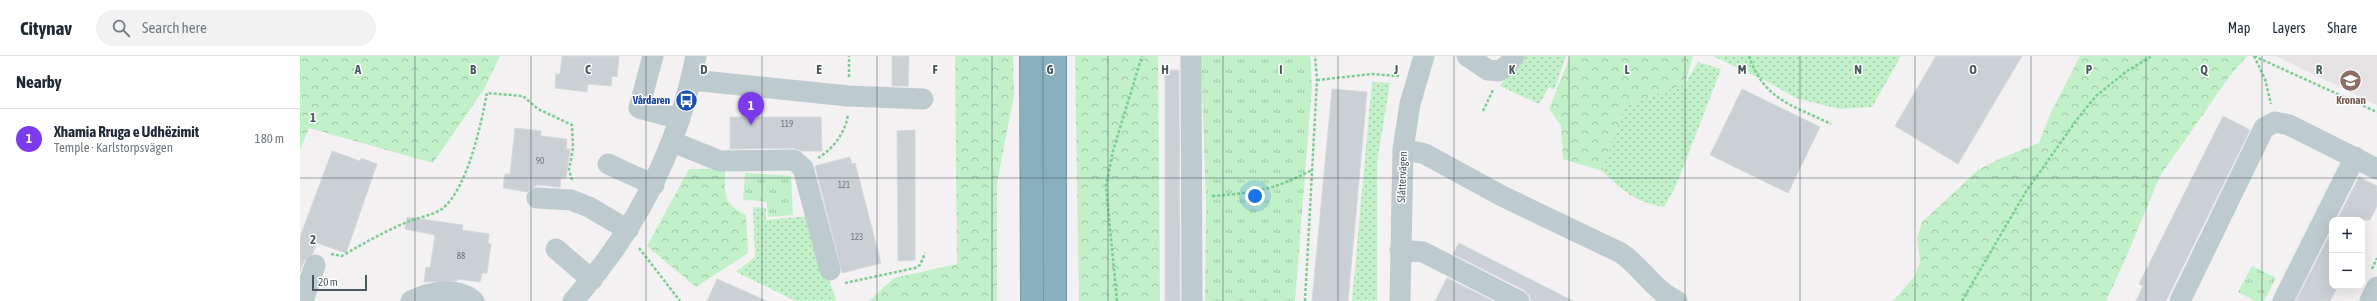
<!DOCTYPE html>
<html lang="en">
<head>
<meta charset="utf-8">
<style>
  :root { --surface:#fff; --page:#f2f2f3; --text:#1f2937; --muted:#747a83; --line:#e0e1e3; --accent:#7c3aed }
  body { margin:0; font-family:"Asap Condensed",sans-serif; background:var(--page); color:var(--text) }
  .controls { position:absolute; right:12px; bottom:12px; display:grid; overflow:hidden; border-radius:8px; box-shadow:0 4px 16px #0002 }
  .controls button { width:36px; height:36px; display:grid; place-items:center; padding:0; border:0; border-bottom:1px solid var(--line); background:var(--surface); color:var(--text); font:20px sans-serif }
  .scale { position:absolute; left:12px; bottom:10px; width:55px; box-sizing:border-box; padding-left:4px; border:2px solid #495a5f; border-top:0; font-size:11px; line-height:14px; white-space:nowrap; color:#495a5f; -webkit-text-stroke:3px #fff; paint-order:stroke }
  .you { position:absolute; left:955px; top:140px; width:14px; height:14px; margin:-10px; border:3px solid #fff; border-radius:50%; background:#1a73e8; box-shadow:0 0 0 6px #1a73e833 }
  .badge { display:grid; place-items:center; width:26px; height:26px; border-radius:50%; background:var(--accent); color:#fff; font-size:13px; font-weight:700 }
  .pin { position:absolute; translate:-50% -33px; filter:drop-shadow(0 1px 2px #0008) }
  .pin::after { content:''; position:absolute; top:21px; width:14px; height:12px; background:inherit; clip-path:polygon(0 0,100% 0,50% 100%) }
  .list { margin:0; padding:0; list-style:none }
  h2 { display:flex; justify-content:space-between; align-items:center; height:52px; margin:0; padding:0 16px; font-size:17px }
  h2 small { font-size:13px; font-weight:400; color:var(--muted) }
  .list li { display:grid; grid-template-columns:26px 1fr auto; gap:12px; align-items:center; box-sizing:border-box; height:60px; padding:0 16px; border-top:1px solid var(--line) }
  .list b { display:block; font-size:15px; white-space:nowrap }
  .list p { margin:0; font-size:13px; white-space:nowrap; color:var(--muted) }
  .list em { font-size:13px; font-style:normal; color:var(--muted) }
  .icon { flex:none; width:22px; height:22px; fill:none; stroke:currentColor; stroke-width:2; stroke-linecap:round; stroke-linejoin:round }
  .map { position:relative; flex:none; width:2077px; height:245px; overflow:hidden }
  header { display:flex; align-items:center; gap:24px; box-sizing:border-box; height:56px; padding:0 20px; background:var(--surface); border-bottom:1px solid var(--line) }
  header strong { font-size:19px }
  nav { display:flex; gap:22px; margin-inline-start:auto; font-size:14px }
  .search { width:280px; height:36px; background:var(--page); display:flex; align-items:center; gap:10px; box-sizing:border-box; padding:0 14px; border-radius:22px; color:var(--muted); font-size:15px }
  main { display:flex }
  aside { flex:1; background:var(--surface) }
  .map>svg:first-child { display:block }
  .education { fill:#e5e2e4 }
  .grass { fill:url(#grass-dots) }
  .forest { fill:url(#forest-crowns) }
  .park { fill:url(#park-tufts) }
  .building { fill:#cbd0d4; stroke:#d5d9dd }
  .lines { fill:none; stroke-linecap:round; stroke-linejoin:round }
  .highway-casing { stroke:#759bab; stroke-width:24 }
  .path { stroke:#79ce91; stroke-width:2.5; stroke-dasharray:3 2; stroke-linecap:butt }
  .minor { stroke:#bdcace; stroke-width:21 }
  .highway { stroke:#8ab0bf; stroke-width:22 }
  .grid { fill:none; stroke:#495a5f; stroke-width:1; stroke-opacity:0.55 }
  .labels { text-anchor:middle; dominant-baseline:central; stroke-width:3; stroke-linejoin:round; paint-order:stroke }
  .number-label { font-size:9px; fill:#6a787c }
  .transit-label { font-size:11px; font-weight:bold; fill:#164399; stroke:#fff; text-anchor:end }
  .education-label { font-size:11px; font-weight:bold; fill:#785e54; stroke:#fff }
  .street-label { font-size:11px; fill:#495a5f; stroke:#fff }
  .grid-label { font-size:13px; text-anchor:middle; font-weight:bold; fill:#495a5f; stroke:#fff; stroke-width:3; stroke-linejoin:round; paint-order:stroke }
</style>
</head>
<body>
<header>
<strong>Citynav</strong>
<div class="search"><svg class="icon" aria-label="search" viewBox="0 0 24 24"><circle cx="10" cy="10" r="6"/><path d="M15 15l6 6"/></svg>Search here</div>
<nav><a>Map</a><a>Layers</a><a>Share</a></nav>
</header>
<main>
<aside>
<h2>Nearby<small></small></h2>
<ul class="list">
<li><span class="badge">1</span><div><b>Xhamia Rruga e Udhëzimit</b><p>Temple · Karlstorpsvägen</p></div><em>180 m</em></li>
</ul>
</aside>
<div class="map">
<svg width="2077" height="245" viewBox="0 0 2077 245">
  <defs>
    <pattern id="grass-dots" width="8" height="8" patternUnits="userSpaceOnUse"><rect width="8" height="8" fill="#c1f0c9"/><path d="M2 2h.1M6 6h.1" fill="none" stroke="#9fc5a6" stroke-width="1.8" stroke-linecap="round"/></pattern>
    <pattern id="forest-crowns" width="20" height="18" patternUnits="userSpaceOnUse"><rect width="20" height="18" fill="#c1f0c9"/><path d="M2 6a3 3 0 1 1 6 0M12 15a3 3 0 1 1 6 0" fill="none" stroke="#9fc5a6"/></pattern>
    <pattern id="park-tufts" width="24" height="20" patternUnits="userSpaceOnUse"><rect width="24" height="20" fill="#c1f0c9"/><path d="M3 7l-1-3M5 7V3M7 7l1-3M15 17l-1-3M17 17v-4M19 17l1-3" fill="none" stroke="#9fc5a6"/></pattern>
  </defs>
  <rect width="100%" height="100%" fill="#f4f1f2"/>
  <path class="education" d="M1975 0H2077V49Z"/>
  <path class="grass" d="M1221 0H1266L1254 34 1249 31 1239 48 1200 30Z
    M1413 0H1601L1572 51 1539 53 1496 42 1468 26Z
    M1398 6 1421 13 1376 130 1364 151C1335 146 1323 135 1302 115L1325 50 1385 28Z
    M1072 26 1090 27 1077 105V245H1052Z
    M453 151 466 152V164L509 160 536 245H496L436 216 455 201Z"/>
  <path class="forest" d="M0 0H200L184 33 133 107 9 72 0 94Z
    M655 0H713L714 40 697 126V245H569L594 222 657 208Z
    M775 0H858L860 245H779Z
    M1270 0H1393L1385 28 1325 50 1302 115 1263 103 1261 70 1249 53Z
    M1780 0H1947L1929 21 1860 120 1825 204 1806 245H1593L1615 220 1620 206 1617 183 1622 166 1678 114 1699 103 1739 87 1751 56Z
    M389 113H425C425 140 422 146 446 159L448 197 396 231 347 190Z"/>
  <path class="park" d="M901 0H1010L1012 30 995 245H905L906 147Z
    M445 117 491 120 493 159 468 161 467 147 463 145 443 144Z
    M1952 210 1976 222 1964 245H1955L1938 236Z"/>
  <path class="building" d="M262 0H319L317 21 312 20 311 30 288 28 287 36 255 32 256 18H260Z
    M592 0H609L608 30H592Z
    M1636 0H1722L1658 108 1595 70Z
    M865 14H879L880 245H865Z
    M1032 33 1067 36 1048 245H1012Z
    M1442 33 1520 71 1488 137 1410 99Z
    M1923 60 1950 74 1866 245H1836L1843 230 1839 228Z
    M430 61H521L522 95H502L494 92 430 93Z
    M215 72 241 75V80L267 83 266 93H270L266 122H261L260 131 237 129 227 136 203 132 205 118H210Z
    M615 74V204L598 205 597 75Z
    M32 95 60 105 61 102 77 108 46 197 17 187 13 197 4 205 0 216V181Z
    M550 101 552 108 555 107 581 207 542 217 515 110Z
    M2059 121 2077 130V150L2070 164H2037Z
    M107 161 163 169 162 174 189 178 188 187 191 188 187 217H182L180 226 158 223 157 225 124 226 126 211 130 212 135 179 105 173Z
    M2032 174V230H2038L2030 245H1996Z
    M1159 187 1273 245H1231L1229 239 1224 234 1153 198Z
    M1147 222 1193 245H1135Z
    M417 223 467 245H407Z"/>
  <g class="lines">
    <defs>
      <path id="highway" d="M731 0 732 245
        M755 0V245"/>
    </defs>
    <use href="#highway" class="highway-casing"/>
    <path class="path" d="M1449 0C1464 44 1492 49 1531 68
      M1954 0 2077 56
      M1954 0 1965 23 1971 48
      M549 21V0
      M1017 24 1072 18 1099 20
      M1183 55 1193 34
      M518 102C533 93 546 76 548 58
      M912 140C955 137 973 134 1012 114
      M339 192 380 245
      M31 198 42 200C64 187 84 176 107 166 117 162 133 159 142 153 168 132 181 68 187 37L223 40 238 53 272 69 273 92 269 114 272 124
      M2072 213 2077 202
      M545 227 615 212 620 209 625 197
      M817 245 806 130 813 95 842 0
      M1005 245 1017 24 1015 0
      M1662 245 1725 137 1778 62 1796 40 1827 15 1852 0"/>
    <path class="minor" d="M353 0 339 52 380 63
      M891 0 892 245
      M1167 0 1188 14 1199 15 1208 9 1214 0
      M392 24 548 40 623 43
      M373 86 420 105 494 104 503 112 530 214
      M1103 93 1125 98 1202 140 1321 197C1342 211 1353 234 1377 245
      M308 108 354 129
      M237 142 271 144 289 151 328 174
      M256 193 292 224
      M1100 194 1123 196 1219 245
      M3 245 15 209
      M111 245C130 236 156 230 174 245
      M273 245C336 175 378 92 396 0
      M1100 245 1103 93 1110 48 1124 0
      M1880 245 1964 72 1975 66 1989 69 2077 113
      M1983 245 2055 101
      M2070 245 2077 231"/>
    <use href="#highway" class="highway"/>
  </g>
  <path class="grid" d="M115 0V245M231 0V245M346 0V245M462 0V245M577 0V245M692 0V245M808 0V245M923 0V245M1038 0V245M1154 0V245M1269 0V245M1385 0V245M1500 0V245M1615 0V245M1731 0V245M1846 0V245M1962 0V245M0 122H2077"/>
  <defs>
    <symbol id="school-disc" viewBox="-11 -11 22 22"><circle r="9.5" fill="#8d6e63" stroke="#fff"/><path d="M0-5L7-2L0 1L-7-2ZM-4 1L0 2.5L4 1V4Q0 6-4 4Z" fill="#fff"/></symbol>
    <symbol id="bus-disc" viewBox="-11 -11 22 22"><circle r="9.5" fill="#1a4fb4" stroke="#fff"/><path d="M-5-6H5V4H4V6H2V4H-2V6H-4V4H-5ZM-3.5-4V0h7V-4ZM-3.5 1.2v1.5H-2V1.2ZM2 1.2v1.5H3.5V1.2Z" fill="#fff"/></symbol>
  </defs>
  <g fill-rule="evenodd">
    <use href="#school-disc" x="2038" y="12" width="25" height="25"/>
    <use href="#bus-disc" x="374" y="32" width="25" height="25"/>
  </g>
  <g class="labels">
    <g class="number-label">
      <text x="487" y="68">119</text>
      <text x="240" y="105">90</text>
      <text x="544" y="129">121</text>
      <text x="557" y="181">123</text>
      <text x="161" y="200">88</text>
    </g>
    <g class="transit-label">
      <text x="370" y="44">Vårdaren</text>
    </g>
    <g class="education-label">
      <text x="2051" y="44">Kronan</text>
    </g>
    <g class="street-label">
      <text transform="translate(1102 121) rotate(-88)">Slåttervägen</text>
    </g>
  </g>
  <g class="grid-label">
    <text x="58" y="18">A</text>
    <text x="173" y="18">B</text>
    <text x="288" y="18">C</text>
    <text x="404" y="18">D</text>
    <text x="519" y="18">E</text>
    <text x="635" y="18">F</text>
    <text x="750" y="18">G</text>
    <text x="865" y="18">H</text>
    <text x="981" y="18">I</text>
    <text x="1096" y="18">J</text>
    <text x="1212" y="18">K</text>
    <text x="1327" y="18">L</text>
    <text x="1442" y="18">M</text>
    <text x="1558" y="18">N</text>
    <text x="1673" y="18">O</text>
    <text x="1789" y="18">P</text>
    <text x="1904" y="18">Q</text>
    <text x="2019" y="18">R</text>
    <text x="13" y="66">1</text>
    <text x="13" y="188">2</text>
  </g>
</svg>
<div class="controls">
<button>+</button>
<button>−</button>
</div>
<div class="scale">20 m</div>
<div class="you"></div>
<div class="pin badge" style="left:451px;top:69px">1</div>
</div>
</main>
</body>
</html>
